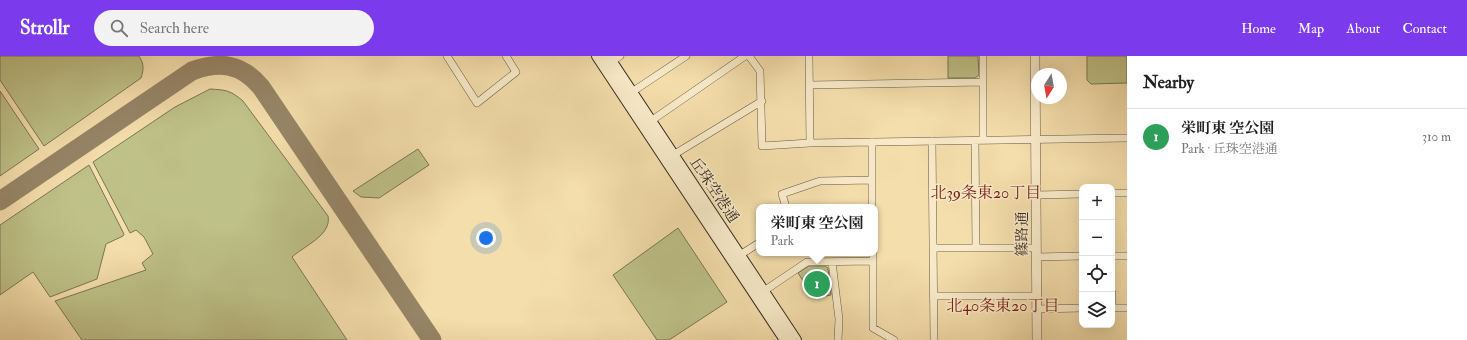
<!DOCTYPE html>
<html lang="en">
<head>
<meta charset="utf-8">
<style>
  :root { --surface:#fff; --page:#f2f2f2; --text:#222; --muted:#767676; --line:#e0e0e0; --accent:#7c3aed }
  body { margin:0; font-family:"IM FELL Double Pica","Noto Serif JP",serif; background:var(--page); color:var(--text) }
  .controls { position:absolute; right:12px; bottom:12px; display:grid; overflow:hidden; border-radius:8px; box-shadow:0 4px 16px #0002 }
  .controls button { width:36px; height:36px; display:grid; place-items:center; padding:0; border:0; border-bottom:1px solid var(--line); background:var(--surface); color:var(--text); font:20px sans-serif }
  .compass { position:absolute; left:1031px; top:12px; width:36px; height:36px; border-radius:50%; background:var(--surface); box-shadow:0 4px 16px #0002; rotate:191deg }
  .you { position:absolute; left:486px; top:182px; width:14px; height:14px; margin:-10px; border:3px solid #fff; border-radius:50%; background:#1a73e8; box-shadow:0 0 0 6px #1a73e833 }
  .badge { display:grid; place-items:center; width:26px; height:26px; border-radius:50%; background:var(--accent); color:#fff; font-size:13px; font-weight:700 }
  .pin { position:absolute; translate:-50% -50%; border:2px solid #fff; box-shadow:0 1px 4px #0006 }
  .popup { position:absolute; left:756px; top:148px; width:122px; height:52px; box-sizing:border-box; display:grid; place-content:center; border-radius:8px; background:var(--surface); filter:drop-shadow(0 1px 3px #0005); font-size:13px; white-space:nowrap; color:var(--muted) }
  .popup b { font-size:15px; color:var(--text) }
  .popup::after { content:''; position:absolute; left:50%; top:100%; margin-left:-8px; border:8px solid transparent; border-top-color:var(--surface) }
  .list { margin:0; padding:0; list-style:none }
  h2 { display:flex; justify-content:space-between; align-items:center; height:52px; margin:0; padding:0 16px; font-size:17px }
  h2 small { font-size:13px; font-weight:400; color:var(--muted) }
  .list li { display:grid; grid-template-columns:26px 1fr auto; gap:12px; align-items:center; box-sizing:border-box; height:56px; padding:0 16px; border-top:1px solid var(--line) }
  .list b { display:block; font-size:15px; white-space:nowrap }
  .list p { margin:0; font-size:13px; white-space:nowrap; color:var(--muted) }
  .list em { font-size:13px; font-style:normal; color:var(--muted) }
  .icon { flex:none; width:22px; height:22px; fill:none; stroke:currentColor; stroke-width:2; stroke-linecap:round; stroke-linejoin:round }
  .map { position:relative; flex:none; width:1127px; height:284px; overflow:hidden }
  header { display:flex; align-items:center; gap:24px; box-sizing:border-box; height:56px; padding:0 20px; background:var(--accent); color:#fff }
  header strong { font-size:19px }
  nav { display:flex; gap:22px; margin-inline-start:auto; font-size:14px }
  .search { width:280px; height:36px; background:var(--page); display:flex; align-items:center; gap:10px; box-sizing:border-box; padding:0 14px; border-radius:22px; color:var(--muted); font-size:15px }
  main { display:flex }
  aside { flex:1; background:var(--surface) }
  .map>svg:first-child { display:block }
  .green { fill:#bec188; stroke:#7b7655 }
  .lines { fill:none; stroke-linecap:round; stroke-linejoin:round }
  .taxiway { stroke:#968567; stroke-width:19 }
  .minor-casing { stroke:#675844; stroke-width:8 }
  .tertiary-casing { stroke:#675844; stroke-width:10 }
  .secondary-casing { stroke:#382c22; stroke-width:12 }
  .minor { stroke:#f8eac9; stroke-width:7 }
  .tertiary { stroke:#f8eac9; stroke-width:9 }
  .secondary { stroke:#f8eac9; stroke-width:10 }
  .labels { text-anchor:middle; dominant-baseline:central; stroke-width:3; stroke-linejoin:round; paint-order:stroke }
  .street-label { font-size:15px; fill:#382c22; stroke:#f8eac9 }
  .neighbourhood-label { font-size:16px; fill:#7a1f14; stroke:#f8eac9 }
</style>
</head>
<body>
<header>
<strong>Strollr</strong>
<div class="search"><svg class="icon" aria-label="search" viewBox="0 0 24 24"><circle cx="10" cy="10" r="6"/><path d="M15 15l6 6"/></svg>Search here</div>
<nav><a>Home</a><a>Map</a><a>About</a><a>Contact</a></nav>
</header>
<main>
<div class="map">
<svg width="1127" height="284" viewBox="0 0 1127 284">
  <rect width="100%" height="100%" fill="#f4deac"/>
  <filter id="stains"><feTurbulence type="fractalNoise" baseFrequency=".005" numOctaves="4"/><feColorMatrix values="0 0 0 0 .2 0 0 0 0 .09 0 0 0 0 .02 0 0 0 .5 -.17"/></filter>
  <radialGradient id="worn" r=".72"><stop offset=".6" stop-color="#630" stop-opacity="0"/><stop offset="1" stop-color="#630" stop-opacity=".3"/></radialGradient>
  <path class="green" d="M0 0H139C144 8 144 13 141 22L44 90 0 24Z
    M948 0H978L979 19 975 22H948Z
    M1087 0H1127V27L1091 28 1087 24Z
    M210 33C226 34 230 34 243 45L328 160C332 179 304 190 292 201L347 284H82L55 245 146 214 142 207 153 198 144 181 136 174 130 177 93 106 175 51Z
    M0 35 39 93 0 120Z
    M418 93 429 109 379 142 361 141 353 135Z
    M89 109 124 178 123 180 106 188 97 223 50 241 33 216 0 239V169Z
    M678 172 727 246 669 284H657L613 219Z
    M809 210H825L828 212 831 239 814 242 798 217Z"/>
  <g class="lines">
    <path class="taxiway" d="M0 145 192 15C219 5 241 7 261 31L432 284"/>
    <defs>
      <path id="minor" d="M447 0 477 47 516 16 506 0
        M749 0 760 15 762 90 810 87 1127 82
        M809 0 810 87
        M983 0V84
        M608 8 620 0
        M810 29 983 26
        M632 36 686 0
        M648 67 745 0
        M975 84 976 192
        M932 85 934 284
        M872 86V151
        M670 101 762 45
        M1112 137H1127
        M1037 139 1082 138
        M786 151 782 138 820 125 872 124
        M933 192H1036
        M873 197V272L894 284
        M740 199 759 187
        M1112 200H1127
        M1036 201 1082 200
        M832 206 839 263 838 284
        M764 235 807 206 873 205
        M1112 237V252
        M933 240H1036
        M1112 252H1127
        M1036 253 1082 252"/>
      <path id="tertiary" d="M1035 0 1037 284"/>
      <path id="secondary" d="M597 0 785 284
        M608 0 796 284"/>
    </defs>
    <use href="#minor" class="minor-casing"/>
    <use href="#tertiary" class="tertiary-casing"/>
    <use href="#secondary" class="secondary-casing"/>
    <use href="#minor" class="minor"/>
    <use href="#tertiary" class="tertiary"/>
    <use href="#secondary" class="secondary"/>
  </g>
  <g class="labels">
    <g class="street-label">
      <text transform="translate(714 134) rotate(56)">丘珠空港通</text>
      <text transform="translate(1022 178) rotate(-90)">篠路通</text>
    </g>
    <g class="neighbourhood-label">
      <text x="986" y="137">北39条東20丁目</text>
      <text x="1003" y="250">北40条東20丁目</text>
    </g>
  </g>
  <rect width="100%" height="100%" filter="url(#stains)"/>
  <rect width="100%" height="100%" fill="url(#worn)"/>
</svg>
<div class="controls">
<button>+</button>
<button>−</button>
<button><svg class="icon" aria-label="locate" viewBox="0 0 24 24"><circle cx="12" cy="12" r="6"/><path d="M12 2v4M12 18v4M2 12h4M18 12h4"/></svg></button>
<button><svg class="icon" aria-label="layers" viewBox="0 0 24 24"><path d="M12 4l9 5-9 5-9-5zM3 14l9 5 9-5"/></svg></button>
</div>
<svg class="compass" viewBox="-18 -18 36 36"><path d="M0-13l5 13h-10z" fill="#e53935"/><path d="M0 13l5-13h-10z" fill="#767676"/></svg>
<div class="you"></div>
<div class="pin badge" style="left:817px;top:228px;background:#2e9e5b">1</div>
<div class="popup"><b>栄町東 空公園</b>Park</div>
</div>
<aside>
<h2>Nearby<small></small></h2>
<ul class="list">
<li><span class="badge" style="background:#2e9e5b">1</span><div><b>栄町東 空公園</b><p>Park · 丘珠空港通</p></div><em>310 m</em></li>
</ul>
</aside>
</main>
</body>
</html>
